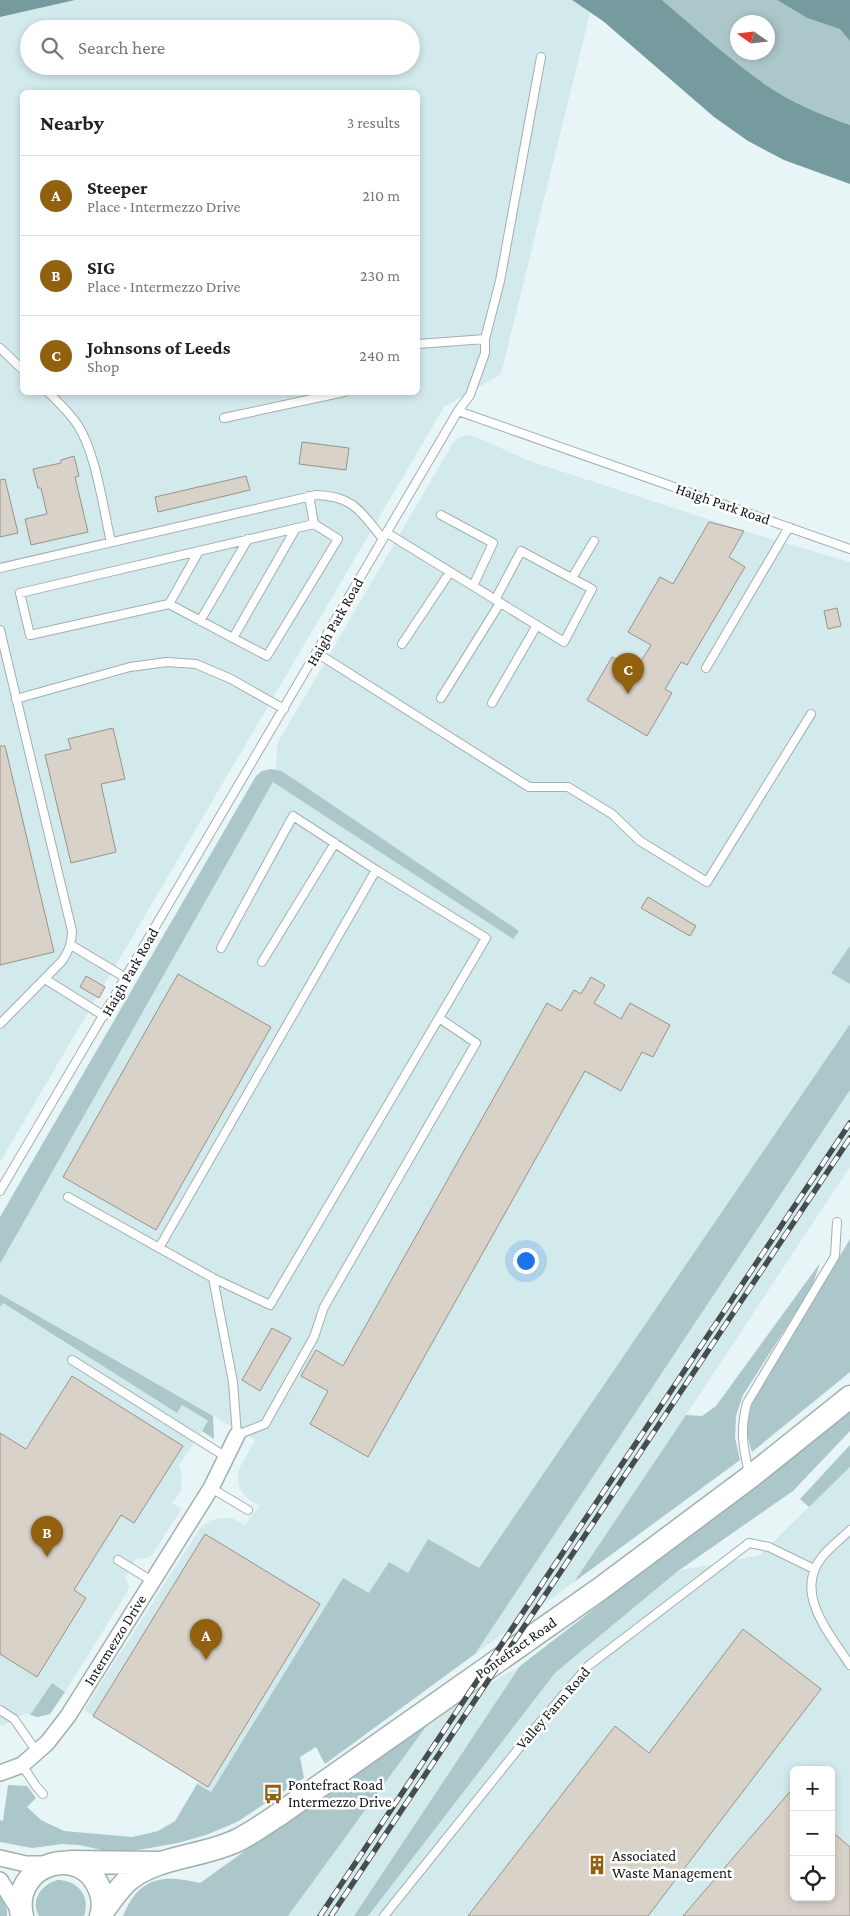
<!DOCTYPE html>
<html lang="en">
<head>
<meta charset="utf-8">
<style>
  :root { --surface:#fff; --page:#f2f2f2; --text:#222; --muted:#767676; --line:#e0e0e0; --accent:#92610f }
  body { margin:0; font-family:"Crimson Pro",serif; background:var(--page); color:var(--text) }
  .controls { position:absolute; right:15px; bottom:15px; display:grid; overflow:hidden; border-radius:8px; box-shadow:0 2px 8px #0003 }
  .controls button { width:45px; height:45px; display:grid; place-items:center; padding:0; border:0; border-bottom:1px solid var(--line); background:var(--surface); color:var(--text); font:25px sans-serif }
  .compass { position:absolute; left:730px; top:15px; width:45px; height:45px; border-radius:50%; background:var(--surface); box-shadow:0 2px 8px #0003; rotate:284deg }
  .you { position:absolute; left:525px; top:1260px; width:18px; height:18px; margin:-12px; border:4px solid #fff; border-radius:50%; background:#1a73e8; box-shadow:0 0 0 8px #1a73e833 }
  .badge { display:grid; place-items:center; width:32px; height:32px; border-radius:50%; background:var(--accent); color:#fff; font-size:16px; font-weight:700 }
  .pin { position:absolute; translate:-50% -41px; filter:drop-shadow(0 1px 2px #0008) }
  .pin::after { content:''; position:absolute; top:26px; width:18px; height:15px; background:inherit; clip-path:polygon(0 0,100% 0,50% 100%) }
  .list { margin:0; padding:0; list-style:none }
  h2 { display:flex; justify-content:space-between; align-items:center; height:65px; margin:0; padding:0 20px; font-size:21px }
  h2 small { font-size:16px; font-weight:400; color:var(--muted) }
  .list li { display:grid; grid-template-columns:32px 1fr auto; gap:15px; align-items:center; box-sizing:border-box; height:80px; padding:0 20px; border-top:1px solid var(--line) }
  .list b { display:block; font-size:19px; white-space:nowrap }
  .list p { margin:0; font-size:16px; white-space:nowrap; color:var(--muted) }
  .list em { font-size:16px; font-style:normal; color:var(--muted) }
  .icon { flex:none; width:28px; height:28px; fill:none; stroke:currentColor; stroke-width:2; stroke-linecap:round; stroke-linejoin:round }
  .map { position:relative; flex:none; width:850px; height:1916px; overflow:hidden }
  .search { position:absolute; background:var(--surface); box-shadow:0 2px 8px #0003; left:20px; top:20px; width:400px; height:55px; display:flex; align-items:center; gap:12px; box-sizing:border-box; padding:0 18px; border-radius:28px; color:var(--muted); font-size:19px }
  .panel { position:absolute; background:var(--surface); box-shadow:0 2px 8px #0003; left:20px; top:90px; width:400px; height:305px; border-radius:8px }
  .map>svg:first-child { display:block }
  .built { fill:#d3eaec; fill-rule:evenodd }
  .green { fill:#abc7ca; fill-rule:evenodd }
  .water { fill:#759b9f }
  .building { fill:#d9d2c9; stroke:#99928a }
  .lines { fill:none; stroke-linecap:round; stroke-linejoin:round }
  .lane-casing { stroke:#a2afb0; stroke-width:10 }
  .street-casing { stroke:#a2afb0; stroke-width:18 }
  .secondary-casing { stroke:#a2afb0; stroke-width:25 }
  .lane { stroke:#fff; stroke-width:8 }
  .street { stroke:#fff; stroke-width:15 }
  .secondary { stroke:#fff; stroke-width:22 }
  .rail-casing { stroke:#464d4e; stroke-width:5.5 }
  .rail { stroke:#fff; stroke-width:4; stroke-dasharray:11; stroke-linecap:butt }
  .labels { text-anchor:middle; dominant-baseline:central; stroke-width:5; stroke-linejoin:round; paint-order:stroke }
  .street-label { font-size:15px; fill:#0f1314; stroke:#fff }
  .poi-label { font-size:15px; fill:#0f1314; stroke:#fff; text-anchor:start }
</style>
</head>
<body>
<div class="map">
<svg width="850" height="1916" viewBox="0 0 850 1916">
  <rect width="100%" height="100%" fill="#e7f5f6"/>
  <path class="built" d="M75 0H572L590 13 501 374 444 407 0 1162V17ZM29 29H411V66H29ZM22 92H418V392H22Z
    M467 435 476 437 527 460 744 531 850 562V946L831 973 850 984V1024L479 1568 428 1539 408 1573 369 1594 343 1579 211 1792 197 1784 199 1781 84 1710 200 1528 209 1521 221 1518H232L245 1525 259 1506 248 1499 240 1489 238 1479 239 1469 255 1440 0 1294V1264L273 781 513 939 283 771 276 770 277 744 453 443 460 437Z
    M850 1090V1167L686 1415 574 1582 475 1654Z
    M2 1303 177 1413 182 1405 208 1422 179 1465 182 1476 181 1490 172 1503 182 1508 152 1555 147 1558 136 1559 125 1577 129 1587 127 1592 65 1692 52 1683 30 1715 26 1713 2 1726 0 1725V1307Z
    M850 1467V1916H370L369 1914 555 1673 678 1571 760 1555ZM794 1770H831V1897H794Z
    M520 1666 354 1916H288L433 1717Z"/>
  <path class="green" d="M662 0H777L807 18 841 29 850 41V125C822 115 792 103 766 85 729 60 696 29 662 0ZM738 22H768V52H738Z
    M271 769 282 771 519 931 513 939 273 782 0 1264V1217L256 776 262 771Z
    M850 946V984L831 973Z
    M850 1024V1090L475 1654 325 1764 316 1747 300 1757 304 1778 237 1822 206 1835 178 1843 132 1851 102 1850 79 1845 62 1844 32 1848 0 1842V1820L3 1821 8 1785 27 1786 36 1798 27 1807 41 1820 64 1831 132 1837 158 1831 175 1821 197 1784 211 1792 343 1578 369 1593 389 1562 408 1573 428 1539 479 1568Z
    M850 1239V1372L752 1452C745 1432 746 1419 754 1399Z
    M820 1263 812 1287 743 1395 736 1416 735 1438 740 1460 574 1582 686 1415 702 1416 716 1406Z
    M0 1294 213 1416 214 1439 202 1431 208 1421 182 1405 177 1413 3 1303 0 1307Z
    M850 1412V1431L793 1491 678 1571 555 1673 368 1916H354L520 1666Z
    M850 1445V1467L809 1507 800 1499Z
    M52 1683 65 1692 50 1714 38 1717 30 1715Z
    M433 1717 288 1916H123C139 1877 162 1874 200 1883Z
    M57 1880C77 1880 91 1895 84 1916H39C30 1900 41 1885 57 1880Z
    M0 1892 7 1910V1916H0Z"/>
  <path class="water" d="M0 0H75L0 17Z
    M572 0H662C696 29 730 60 766 85 792 103 822 115 850 125V184L784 160 748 141 714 117 603 21Z
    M777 0H850V41L840 29 807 18Z"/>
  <path class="building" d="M302 442 349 448 346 470 299 464Z
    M74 456 79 476 75 477 88 532 31 545 25 519 47 514 41 488H38L33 469 61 463V460Z
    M246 476 250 490 158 512 155 497Z
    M5 479 18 533 0 537V480Z
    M709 522 744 531 729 557 745 567 687 665 681 662 665 689 672 693 647 736 587 700 612 657 635 671 651 645 628 632 660 577 673 584Z
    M837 608 841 626 828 629 824 611Z
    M113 728 125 779 101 784 116 852 71 863 45 755 71 749 68 739Z
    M0 746H5L54 952 0 965Z
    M648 897 696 926 690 936 641 908Z
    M178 974 271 1027 156 1230 63 1177Z
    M86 976 105 987 99 998 80 987Z
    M591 977 605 985 594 1003 621 1019 630 1003 670 1025 653 1057 642 1052 621 1091 585 1071 368 1457 310 1424 328 1391 301 1376 316 1350 343 1366 547 1003 561 1011 574 990 581 994Z
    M272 1328 291 1338 260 1391 242 1380Z
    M72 1376 183 1446 134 1523 121 1515 74 1590 86 1598 37 1677 0 1654V1433L26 1449Z
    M205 1534 320 1604 208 1787 93 1716Z
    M743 1629 821 1689 648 1916H468L615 1726 649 1753Z
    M794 1787V1897H831V1831L850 1847V1916H683Z"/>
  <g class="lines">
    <defs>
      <path id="lane" d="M418 344 485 339
        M0 348 22 369
        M48 392C58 402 69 412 77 424 96 452 103 508 111 542
        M458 411 470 395 485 353V339L500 281 541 57
        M224 418 344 392
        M309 496 314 524 338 539 267 656 169 604 30 635 20 593 314 524
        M441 515 493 543 473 586
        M387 533 564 642 592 589 521 551 495 600
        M0 568 316 495C354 496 361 512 383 539
        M572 578 594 541
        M169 604 199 551
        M200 621 248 539
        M0 630 72 931C72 943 69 951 62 961L0 1024
        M233 638 296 528
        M402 644 450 572
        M317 653 529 787H568L612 814 640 841 707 882 811 714
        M706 668 789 527
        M441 698 500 603
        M16 699 130 667 167 662 196 664 231 679 284 709
        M492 703 537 625
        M71 945 126 978
        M262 962 335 843
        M45 979 104 1016
        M0 1191 458 411 850 549
        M68 1197 213 1278 233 1382 237 1435 265 1424 314 1337 324 1307 476 1043 439 1018
        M159 1248 376 870 293 816 221 948
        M213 1278 270 1305 486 938 376 870
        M72 1360 226 1457
        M749 1473C743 1447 740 1430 747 1403L835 1256 837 1222
        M211 1488 248 1510
        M850 1530C841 1539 830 1547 822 1557 793 1593 830 1634 850 1665
        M118 1560 152 1581
        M0 1710 14 1719 37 1752
        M22 1765 36 1786 43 1794
        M384 1916 531 1733 588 1666 749 1543 769 1547 814 1569"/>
      <path id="street" d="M0 1773 22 1765 47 1743 68 1716 211 1488 237 1435
        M0 1858 26 1864H48
        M0 1880 20 1912"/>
      <path id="secondary" d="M70 1862 158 1863
        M103 1911C110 1901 118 1890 127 1881 156 1856 204 1857 238 1840 254 1832 269 1821 284 1811L600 1589 750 1477 850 1397
        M22 1916C10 1864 82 1841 100 1890 103 1898 104 1907 101 1916"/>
    </defs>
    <use href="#lane" class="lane-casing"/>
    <use href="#street" class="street-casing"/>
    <use href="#secondary" class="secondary-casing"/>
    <use href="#lane" class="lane"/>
    <use href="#street" class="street"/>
    <use href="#secondary" class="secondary"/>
    <defs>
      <path id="rail" d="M320 1916 850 1123
        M331 1916 850 1138"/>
    </defs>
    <use href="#rail" class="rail-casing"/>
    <use href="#rail" class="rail"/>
  </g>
  <defs>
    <symbol id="bus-bare" viewBox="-9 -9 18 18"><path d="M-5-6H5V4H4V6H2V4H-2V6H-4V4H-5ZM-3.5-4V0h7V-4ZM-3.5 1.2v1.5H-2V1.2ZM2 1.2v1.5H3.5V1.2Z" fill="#92610f" stroke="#fff" stroke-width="2.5" paint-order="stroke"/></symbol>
    <symbol id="building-bare" viewBox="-9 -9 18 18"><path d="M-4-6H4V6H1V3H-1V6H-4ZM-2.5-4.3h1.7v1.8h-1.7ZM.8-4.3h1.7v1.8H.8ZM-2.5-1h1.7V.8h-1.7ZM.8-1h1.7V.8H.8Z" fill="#92610f" stroke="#fff" stroke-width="2.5" paint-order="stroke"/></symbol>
  </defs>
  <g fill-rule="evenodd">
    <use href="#bus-bare" x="259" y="1780" width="28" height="28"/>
    <use href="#building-bare" x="583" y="1851" width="28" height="28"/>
  </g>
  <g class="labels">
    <g class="street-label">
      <text transform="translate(723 504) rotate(19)">Haigh Park Road</text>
      <text transform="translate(335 622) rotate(-60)">Haigh Park Road</text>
      <text transform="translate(130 972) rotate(-60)">Haigh Park Road</text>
      <text transform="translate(115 1640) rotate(-58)">Intermezzo Drive</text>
      <text transform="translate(516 1648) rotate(-35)">Pontefract Road</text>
      <text transform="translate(553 1708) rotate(-49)">Valley Farm Road</text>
    </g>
    <g class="poi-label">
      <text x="288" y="1785">Pontefract Road<tspan x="288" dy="17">Intermezzo Drive</tspan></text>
      <text x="612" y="1856">Associated<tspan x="612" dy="17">Waste Management</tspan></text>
    </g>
  </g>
</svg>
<div class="controls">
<button>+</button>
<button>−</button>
<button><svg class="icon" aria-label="locate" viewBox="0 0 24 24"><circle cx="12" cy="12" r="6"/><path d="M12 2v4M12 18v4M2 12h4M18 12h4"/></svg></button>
</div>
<svg class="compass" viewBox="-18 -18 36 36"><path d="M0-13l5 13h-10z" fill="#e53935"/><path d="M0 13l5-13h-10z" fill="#767676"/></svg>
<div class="you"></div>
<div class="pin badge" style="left:206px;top:1660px">A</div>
<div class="pin badge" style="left:47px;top:1557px">B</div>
<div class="pin badge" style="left:628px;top:694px">C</div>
<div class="search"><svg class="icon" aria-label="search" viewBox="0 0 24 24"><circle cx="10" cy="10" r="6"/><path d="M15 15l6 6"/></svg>Search here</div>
<section class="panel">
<h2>Nearby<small>3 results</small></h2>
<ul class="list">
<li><span class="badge">A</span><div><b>Steeper</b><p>Place · Intermezzo Drive</p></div><em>210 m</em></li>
<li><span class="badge">B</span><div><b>SIG</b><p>Place · Intermezzo Drive</p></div><em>230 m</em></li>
<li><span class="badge">C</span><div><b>Johnsons of Leeds</b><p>Shop</p></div><em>240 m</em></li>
</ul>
</section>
</div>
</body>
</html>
